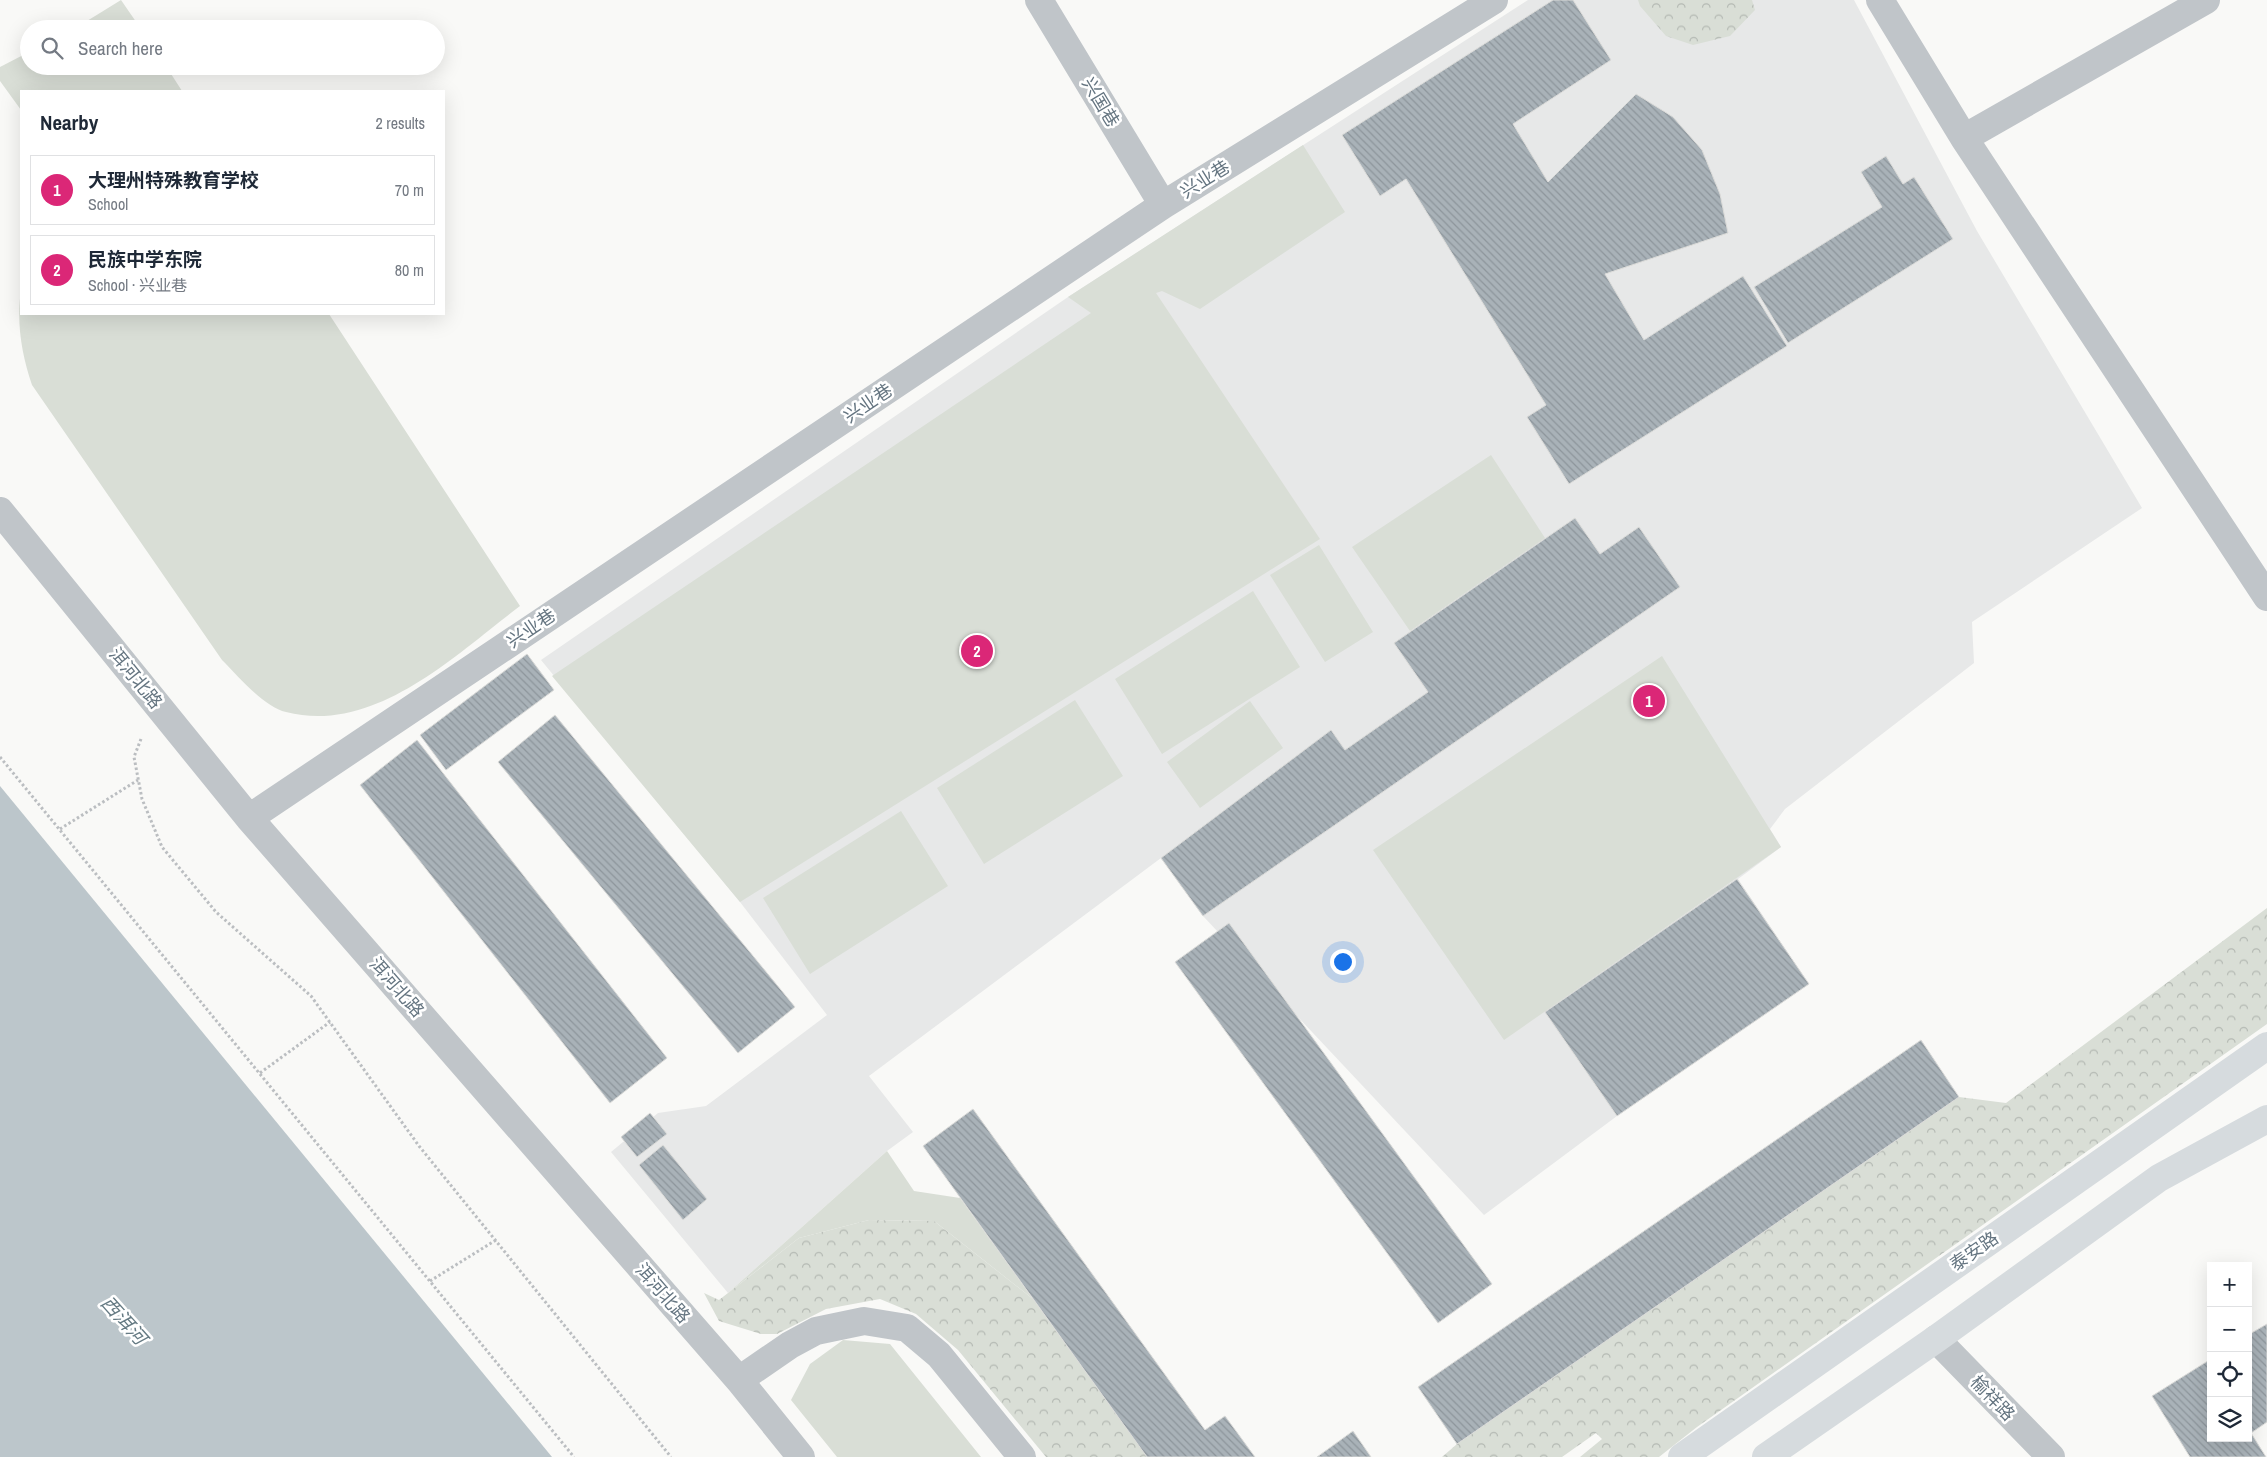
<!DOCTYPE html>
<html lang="en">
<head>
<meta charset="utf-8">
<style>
  :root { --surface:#fff; --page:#f2f2f3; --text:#1f2937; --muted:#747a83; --line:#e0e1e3; --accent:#db2777 }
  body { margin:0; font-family:"Archivo Narrow","Noto Sans SC",sans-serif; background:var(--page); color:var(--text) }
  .controls { position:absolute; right:15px; bottom:15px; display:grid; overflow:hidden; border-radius:0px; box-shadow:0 5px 20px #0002 }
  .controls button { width:45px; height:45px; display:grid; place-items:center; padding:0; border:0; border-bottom:1px solid var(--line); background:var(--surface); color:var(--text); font:25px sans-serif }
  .you { position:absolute; left:1342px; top:961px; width:18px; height:18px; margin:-12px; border:4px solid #fff; border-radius:50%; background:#1a73e8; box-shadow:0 0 0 8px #1a73e833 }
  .badge { display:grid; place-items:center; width:32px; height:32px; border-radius:50%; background:var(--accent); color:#fff; font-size:16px; font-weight:700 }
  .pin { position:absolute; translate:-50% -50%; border:2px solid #fff; box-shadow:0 1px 5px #0006 }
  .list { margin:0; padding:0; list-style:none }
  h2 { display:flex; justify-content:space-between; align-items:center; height:65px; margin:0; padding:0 20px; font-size:21px }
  h2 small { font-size:16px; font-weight:400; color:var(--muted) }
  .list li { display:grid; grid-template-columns:32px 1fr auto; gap:15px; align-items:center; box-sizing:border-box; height:70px; margin:0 10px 10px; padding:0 10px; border:1px solid var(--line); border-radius:0px }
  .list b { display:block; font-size:19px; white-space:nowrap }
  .list p { margin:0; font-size:16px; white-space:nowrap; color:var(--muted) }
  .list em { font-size:16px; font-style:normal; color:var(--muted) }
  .icon { flex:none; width:28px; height:28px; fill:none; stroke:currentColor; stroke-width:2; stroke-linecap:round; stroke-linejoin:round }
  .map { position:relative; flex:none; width:2267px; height:1457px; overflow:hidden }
  .search { position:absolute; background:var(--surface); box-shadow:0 5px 20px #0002; left:20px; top:20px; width:425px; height:55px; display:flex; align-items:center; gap:12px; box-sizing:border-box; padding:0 18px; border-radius:28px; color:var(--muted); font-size:19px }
  .panel { position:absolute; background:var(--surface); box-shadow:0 5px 20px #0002; left:20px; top:90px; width:425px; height:225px; border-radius:0px }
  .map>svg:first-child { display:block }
  .built { fill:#e7e8e8 }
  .green { fill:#d9ded6 }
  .forest { fill:url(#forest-crowns) }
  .water { fill:#bcc6cb }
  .building { fill:url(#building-back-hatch); stroke:#dbdbd9 }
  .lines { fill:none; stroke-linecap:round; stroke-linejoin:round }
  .path { stroke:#bbbec1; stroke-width:3; stroke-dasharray:2.5 2.5; stroke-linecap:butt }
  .street { stroke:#c0c5c9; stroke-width:28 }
  .primary { stroke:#d6dbde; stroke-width:28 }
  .labels { text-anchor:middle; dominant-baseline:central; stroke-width:5; stroke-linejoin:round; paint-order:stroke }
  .street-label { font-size:18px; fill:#657581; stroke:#fff }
  .water-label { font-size:19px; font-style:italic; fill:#657a83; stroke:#fff }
</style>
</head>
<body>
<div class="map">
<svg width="2267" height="1457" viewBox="0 0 2267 1457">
  <defs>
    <pattern id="forest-crowns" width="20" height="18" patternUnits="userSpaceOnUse" patternTransform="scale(1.25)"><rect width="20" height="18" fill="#d9ded6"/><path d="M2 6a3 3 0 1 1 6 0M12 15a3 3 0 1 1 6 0" fill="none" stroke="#b4b9b3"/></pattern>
    <pattern id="building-back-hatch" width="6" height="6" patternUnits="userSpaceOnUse" patternTransform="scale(1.25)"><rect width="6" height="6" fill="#a9b2b8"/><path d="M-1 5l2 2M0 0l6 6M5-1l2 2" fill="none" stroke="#8d959b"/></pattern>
  </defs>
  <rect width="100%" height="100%" fill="#f9f9f7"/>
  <path class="built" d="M1528 0H1854L1977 231 2142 508 1972 622 1974 663 1785 809 1770 829 1781 847 1738 879 1809 984 1617 1116 1484 1215 1203 916 1161 858 869 1076 913 1132 887 1151 728 1293 611 1152 658 1113 706 1106 827 1015 740 902 541 660 1068 297Z"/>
  <path class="green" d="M121 0 141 29H74Z
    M29 52V66H166L182 91H21V110L0 81V67Z
    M1303 145 1345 212 1200 309 1162 291 1156 293 1320 539 740 902 552 676 1091 313 1068 297Z
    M21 291V314H329L520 606C456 654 375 735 286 712 264 707 238 676 222 660L32 385C22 356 16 322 21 291Z
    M1491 455 1545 538 1410 631 1352 547Z
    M1319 545 1373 632 1325 662 1270 575Z
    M1253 591 1300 667 1162 754 1115 679Z
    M1662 656 1781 847 1504 1040 1373 850Z
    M1075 700 1123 776 984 864 937 788Z
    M1250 701 1283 748 1200 808 1167 762Z
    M901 811 948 886 810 974 763 898Z
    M887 1151 914 1191 960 1198 1033 1299 934 1221 869 1220 799 1238 728 1293Z
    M843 1340 890 1344 981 1457H837L791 1400 810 1364Z"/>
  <path class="forest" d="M1638 0H1752L1755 10 1730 36 1693 45 1666 36 1640 6Z
    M2267 908V1024L1697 1427 1659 1457H1580L1602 1439 1596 1433 1562 1457H1442L1457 1444 1959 1097 2006 1103Z
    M869 1220 934 1221 1033 1299 1147 1457H1046L958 1350 916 1314 880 1299 826 1309 777 1334H761L719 1321 704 1293 719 1300 799 1238Z"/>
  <path class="water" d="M0 786 552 1457H0Z"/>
  <path class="building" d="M1553 0H1573L1611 60 1513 124 1548 182 1636 94 1673 117 1702 150 1720 194 1728 233 1605 274 1644 340 1743 276 1787 346 1569 484 1527 417 1546 405 1406 179 1380 196 1342 135Z
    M1886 156 1903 184 1914 177 1953 239 1788 343 1754 287 1882 207 1861 172Z
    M1575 518 1600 554 1639 527 1680 587 1203 916 1161 858 1331 730 1345 750 1428 692 1394 643Z
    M527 654 554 690 446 770 420 735Z
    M555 715 795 1007 738 1053 498 762Z
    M417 740 667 1058 610 1103 360 785Z
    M1737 879 1809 984 1617 1116 1545 1012Z
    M1229 923 1492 1284 1438 1323 1175 962Z
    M1921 1040 1959 1097 1457 1444 1418 1387Z
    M973 1109 1205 1430 1225 1416 1255 1457H1147L923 1146Z
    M650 1113 667 1134 637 1157 621 1137Z
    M663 1145 707 1199 683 1220 639 1165Z
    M2267 1324V1422L2251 1433 2266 1457H2190L2152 1396 2211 1359V1438H2248V1335Z
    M1353 1431 1371 1457H1317Z"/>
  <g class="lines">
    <path class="path" d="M141 739 134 757 142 799 162 847 216 912 311 996 419 1146 671 1457
      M0 757 574 1457
      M60 829 138 780
      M260 1073 330 1022
      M430 1281 496 1240"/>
    <path class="street" d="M1039 0 1163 205
      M1880 0 1964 138 2267 597
      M1964 138 2206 0
      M0 511 249 818 739 1380 801 1457
      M249 818 1163 205 1494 0
      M1936 1339 2051 1457
      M739 1380 790 1345 816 1331 864 1321 907 1328 939 1355 1022 1457"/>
    <path class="primary" d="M1682 1457 2267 1046
      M1766 1457 1936 1339 2159 1178 2267 1119"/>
  </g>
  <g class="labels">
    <g class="street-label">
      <text transform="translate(1101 102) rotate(59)">兴国巷</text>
      <text transform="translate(1205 179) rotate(-32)">兴业巷</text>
      <text transform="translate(868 403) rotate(-34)">兴业巷</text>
      <text transform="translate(531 628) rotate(-34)">兴业巷</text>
      <text transform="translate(136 678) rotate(51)">洱河北路</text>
      <text transform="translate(397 987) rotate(49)">洱河北路</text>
      <text transform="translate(1974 1251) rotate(-35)">泰安路</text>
      <text transform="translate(663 1293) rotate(49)">洱河北路</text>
      <text transform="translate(1993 1398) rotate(46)">榆祥路</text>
    </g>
    <g class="water-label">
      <text transform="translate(124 1320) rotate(48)">西洱河</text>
    </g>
  </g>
</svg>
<div class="controls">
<button>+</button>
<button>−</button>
<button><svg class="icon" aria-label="locate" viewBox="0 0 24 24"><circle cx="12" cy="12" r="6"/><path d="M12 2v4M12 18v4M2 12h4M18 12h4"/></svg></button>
<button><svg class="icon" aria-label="layers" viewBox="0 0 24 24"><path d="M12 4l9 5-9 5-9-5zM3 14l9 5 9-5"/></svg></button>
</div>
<div class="you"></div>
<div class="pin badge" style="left:1649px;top:701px">1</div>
<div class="pin badge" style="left:977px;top:651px">2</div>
<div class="search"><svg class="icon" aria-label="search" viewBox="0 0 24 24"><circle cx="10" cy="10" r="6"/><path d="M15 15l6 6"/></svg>Search here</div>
<section class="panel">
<h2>Nearby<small>2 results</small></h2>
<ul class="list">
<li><span class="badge">1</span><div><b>大理州特殊教育学校</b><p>School</p></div><em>70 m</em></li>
<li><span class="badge">2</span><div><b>民族中学东院</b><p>School · 兴业巷</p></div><em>80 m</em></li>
</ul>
</section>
</div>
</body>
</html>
